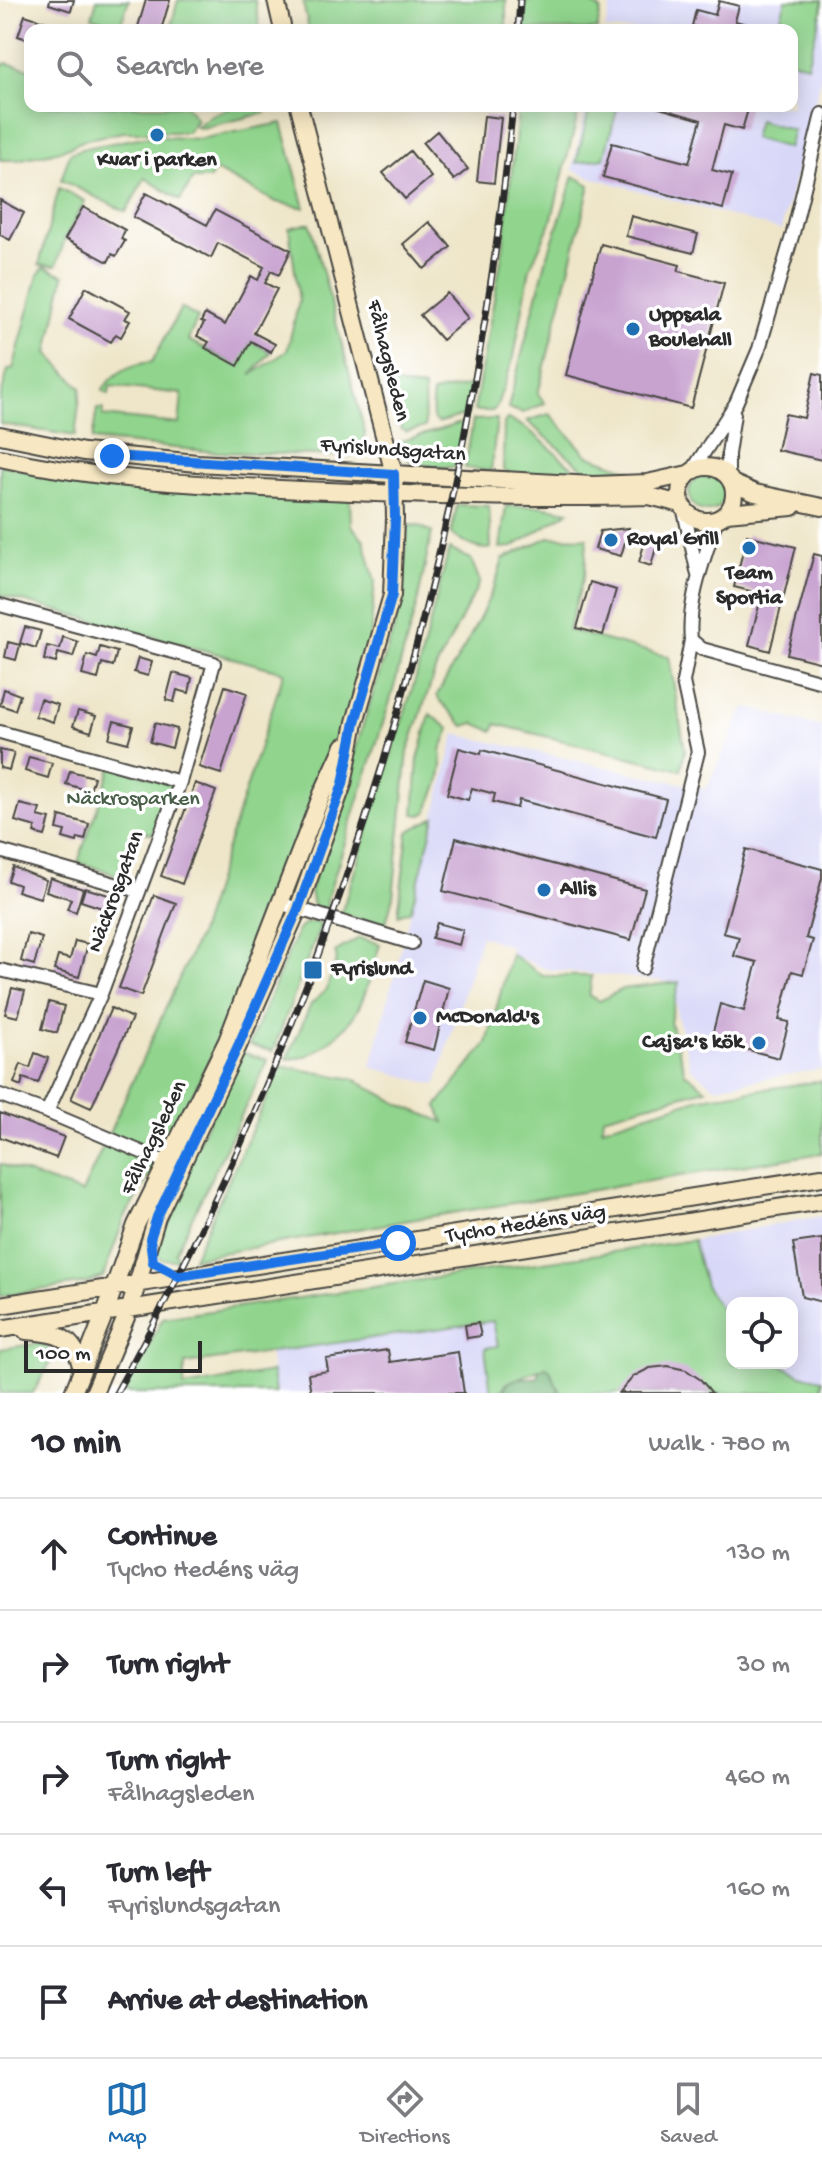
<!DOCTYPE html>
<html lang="en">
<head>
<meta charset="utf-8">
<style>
  :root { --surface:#fff; --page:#f2f2f3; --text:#2b2b33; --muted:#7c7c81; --line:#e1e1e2; --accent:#1f6fb2 }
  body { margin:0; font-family:"Gochi Hand",sans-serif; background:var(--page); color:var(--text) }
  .controls { position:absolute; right:24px; bottom:24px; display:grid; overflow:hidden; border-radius:16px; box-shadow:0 4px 20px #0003 }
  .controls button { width:72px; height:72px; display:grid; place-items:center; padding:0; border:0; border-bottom:2px solid var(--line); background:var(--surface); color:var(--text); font:40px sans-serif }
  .scale { position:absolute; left:24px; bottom:20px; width:178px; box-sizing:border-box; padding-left:8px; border:4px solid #2b2b2b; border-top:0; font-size:22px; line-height:28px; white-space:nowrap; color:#2b2b2b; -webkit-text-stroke:6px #fff; paint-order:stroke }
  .stop { position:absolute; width:24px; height:24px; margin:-18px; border:6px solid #1a73e8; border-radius:50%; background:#fff }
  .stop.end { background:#1a73e8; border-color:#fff; box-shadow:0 2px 8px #0008 }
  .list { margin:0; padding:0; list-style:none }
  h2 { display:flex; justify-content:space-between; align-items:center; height:104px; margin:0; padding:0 32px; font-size:34px }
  h2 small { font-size:26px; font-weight:400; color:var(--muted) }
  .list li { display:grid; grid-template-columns:52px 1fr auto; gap:24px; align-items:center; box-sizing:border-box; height:112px; padding:0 32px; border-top:2px solid var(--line) }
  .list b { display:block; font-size:30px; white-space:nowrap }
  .list p { margin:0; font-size:26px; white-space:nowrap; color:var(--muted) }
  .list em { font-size:26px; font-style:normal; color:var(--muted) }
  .icon { flex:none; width:44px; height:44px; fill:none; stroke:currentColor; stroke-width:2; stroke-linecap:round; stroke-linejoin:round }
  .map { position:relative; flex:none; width:822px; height:1393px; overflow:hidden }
  .search { position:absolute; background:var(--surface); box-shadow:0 4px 20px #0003; left:24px; right:24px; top:24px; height:88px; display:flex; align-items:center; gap:20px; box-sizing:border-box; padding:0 28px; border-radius:16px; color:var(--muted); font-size:30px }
  .sheet { height:664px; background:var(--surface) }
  nav { display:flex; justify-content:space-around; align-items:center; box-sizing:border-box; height:112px; border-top:2px solid var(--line); background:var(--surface); font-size:22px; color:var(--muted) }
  nav a { display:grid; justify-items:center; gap:4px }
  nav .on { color:var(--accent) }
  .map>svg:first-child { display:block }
  .built { fill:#d8d7f8 }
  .green { fill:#90d48d; stroke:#5e805c; stroke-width:2 }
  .forest { fill:#74b678; stroke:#507052; stroke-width:2 }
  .building { fill:#c8a3d0 }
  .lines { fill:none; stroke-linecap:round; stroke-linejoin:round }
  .street-casing { stroke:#484743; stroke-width:16 }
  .secondary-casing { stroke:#484743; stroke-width:20 }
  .street { stroke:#fff; stroke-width:12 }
  .secondary { stroke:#f7e8c3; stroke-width:16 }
  .rail-casing { stroke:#2b2b2b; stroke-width:7 }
  .rail { stroke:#fff; stroke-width:4; stroke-dasharray:12; stroke-linecap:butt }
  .route { stroke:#1a73e8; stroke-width:10 }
  .poi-dot { fill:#1f6fb2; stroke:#fff; stroke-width:3 }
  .labels { text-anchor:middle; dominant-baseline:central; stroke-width:7; stroke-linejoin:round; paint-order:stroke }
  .poi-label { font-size:22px; font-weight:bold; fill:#2b2b2b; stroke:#fff; text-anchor:start }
  .street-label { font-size:22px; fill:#2b2b2b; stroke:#fff }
  .park-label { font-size:22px; fill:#495e48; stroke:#fff }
</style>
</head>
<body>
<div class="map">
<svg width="822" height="1393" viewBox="0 0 822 1393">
  <rect width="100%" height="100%" fill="#fff"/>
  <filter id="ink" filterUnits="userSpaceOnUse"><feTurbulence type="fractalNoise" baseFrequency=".0125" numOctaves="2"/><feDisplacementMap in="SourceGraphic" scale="16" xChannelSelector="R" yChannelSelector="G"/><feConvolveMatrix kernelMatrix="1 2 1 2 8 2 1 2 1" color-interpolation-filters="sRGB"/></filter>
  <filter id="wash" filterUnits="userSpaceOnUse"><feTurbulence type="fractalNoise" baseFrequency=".006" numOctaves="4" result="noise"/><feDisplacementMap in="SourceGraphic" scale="32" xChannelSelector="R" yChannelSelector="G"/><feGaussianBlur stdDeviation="1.8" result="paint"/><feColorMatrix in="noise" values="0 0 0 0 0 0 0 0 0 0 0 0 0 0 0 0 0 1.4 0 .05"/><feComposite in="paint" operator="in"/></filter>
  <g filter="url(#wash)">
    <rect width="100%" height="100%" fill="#efe6c9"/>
    <path class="built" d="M612 0H822V75L781 230 590 177 572 170 587 106H792V30H605Z
      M745 707 822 727V1069L715 1087 690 1067 677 1016 674 982 546 969 511 954 510 946 481 936 436 1085 371 1067 455 734 706 789Z
      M822 1216V1380L801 1375 777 1363H792V1303H732V1327L705 1284 693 1240Z
      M493 1321 498 1346 485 1348 491 1393H275L269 1351Z"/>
    <path class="green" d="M97 0H129L120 26 92 17Z
      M178 0H255L260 30H170Z
      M349 0H506V30H309L303 3Z
      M526 0H586L601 10 597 30H525Z
      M786 0H822V10L807 65 792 61V30H777Z
      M6 63 30 69V106H186L197 120 187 132H123L87 139 62 150 17 160H0V67Z
      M235 106H264L265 113 202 128 196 127 212 115Z
      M519 106H580L551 222 530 268 514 357 496 408 492 411H474L503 249Z
      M590 106H618L604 158 576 163Z
      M758 120 793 130 788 148 753 138Z
      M282 123 305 208 276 202 215 170 210 179H193L180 200 145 178 126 212 61 180 70 153 85 148 149 136 199 139Z
      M574 176 590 185 538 394 545 403 523 413 508 408 546 261Z
      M59 188 85 201 65 239 56 266 39 265Z
      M310 223 365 433 361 449 349 456 216 452 92 440 97 409H103V416L179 424 182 394 110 386 109 394 102 390C115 372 130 364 152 362L181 308 198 318 188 340 237 365 251 341 271 352 251 375 287 351 299 301 289 228Z
      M44 267 64 275 48 353 81 388 75 436 0 424V400L8 370 13 369 38 275Z
      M388 381 405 386 424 388 425 427 406 432 401 429Z
      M472 385 468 414 438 423 433 419 432 393Z
      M550 414 587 455 632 471 596 473 584 469 527 421Z
      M497 419 491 471 465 468 473 420Z
      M507 419C542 431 561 467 595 480L512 474 503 469 504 423Z
      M464 422 455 468C430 466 407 470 396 443Z
      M0 465 108 484 350 500 351 525 364 540 375 581 369 651 348 720 315 791 220 1038 173 1134 125 1217 103 1277 86 1283 0 1296V1164L82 1193 198 937 284 672 0 595Z
      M689 493a18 18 0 1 1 36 0a18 18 0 1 1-36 0Z
      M457 505 489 506 491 548C477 552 463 541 451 534Z
      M506 506H540L569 511 513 547 500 548Z
      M417 525 432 532 418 599 391 698 327 899V910L313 906 310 891 400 609 408 526Z
      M549 537 587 538 585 572 568 630 669 657 685 750 681 770 496 724 493 731 474 723 464 726 439 700 437 695C461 652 490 607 503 559Z
      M449 549 471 559 480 582 436 668 408 752 393 897 385 926 341 914 416 677Z
      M430 714 450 729 441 750 442 766 439 783 427 812 421 815 414 814 418 760Z
      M112 766 172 783 153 834 140 831 124 877 78 862Z
      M435 817 411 910 398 915 408 832Z
      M313 922 321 924 273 1051 249 1045 298 930 304 924Z
      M359 938 380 944C365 991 365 1017 322 1047 311 1054 301 1060 287 1059L311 1004 326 990 337 959 335 952Z
      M511 954 543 976H592L589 996 600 1001 622 989 679 982 670 1022 685 1073 706 1089 603 1117 602 1128 701 1098 822 1081V1153L427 1217 193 1258 281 1066 354 1079 403 1106 444 1122 437 1106 487 1043Z
      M240 1052 268 1060 175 1253 179 1260 161 1259 154 1250 167 1210Z
      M693 1240 705 1285 732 1327V1363H777L801 1375 822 1380V1393H560L550 1370 546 1367 507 1383 499 1393H491L485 1348 498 1346 493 1321 185 1364 184 1387 272 1372 275 1393H124L163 1318Z
      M41 1343 55 1354 33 1393H0V1349Z"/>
    <path class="forest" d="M546 1367 550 1370 560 1393H503C510 1374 521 1380 539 1377L538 1371Z"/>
    <g id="blocks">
      <path class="building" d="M50 0H74L71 11 49 4Z
        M146 0H170L161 30H137Z
        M719 1 739 6 735 21 751 25 750 30H709L692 26 696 10 715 15Z
        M25 15 68 29V30H30V40L18 36Z
        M653 106H749L742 130 724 125 712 170 732 175 723 209 603 177 612 143 689 163 701 120Z
        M484 116 501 118 494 183 477 181Z
        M437 131 468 169 454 180 423 143Z
        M410 151 431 177 405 199 383 173Z
        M146 193 207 225 215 210 291 250 279 275 271 271 265 283 277 289 254 333 275 344 271 352 251 341 238 366 205 348 209 342 197 336 204 323 201 322 205 314 225 325 251 276 258 280 264 267 218 243 211 258 133 217Z
        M0 200 24 213 10 240 0 235Z
        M83 207 125 230 121 239 125 241 116 256 112 254 108 262 65 239Z
        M631 216 698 234 693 253 626 236Z
        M429 222 451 247 424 269 403 244Z
        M601 244 680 265 678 271 724 283 691 408 566 375Z
        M86 287 130 311 125 319 130 321 121 337 116 334 111 342 69 319Z
        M447 293 468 318 442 340 420 315Z
        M814 373 822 375V460L777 450 785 414 804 418Z
        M629 528 621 556 595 549 600 531Z
        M747 535 796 547 770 651 749 645 762 594 734 587Z
        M645 541 657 544 651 566 639 562Z
        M814 554 822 556V663L787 654Z
        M590 582 616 590 603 635 577 628Z
        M25 627 41 631 36 648 20 643Z
        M63 637 78 642 73 657 58 653 56 663 44 660 47 646 60 649Z
        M8 642 20 645 16 660 5 657Z
        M100 647 117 652 113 666 102 663 98 679 82 675 87 655 97 658Z
        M138 658 152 662 148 676 134 672Z
        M173 673 192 678 189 693 177 690 174 702 166 700Z
        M225 686 247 693 221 774 199 767Z
        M4 689 20 695 15 710 0 705Z
        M40 699 58 705 53 722 35 716Z
        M78 711 96 716 91 732 73 726Z
        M114 721 133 726 128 743 109 738Z
        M155 723 177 729 172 748 150 742Z
        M459 748 481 754 482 750 666 799 656 837 519 800 517 808 493 802 495 794 472 788 468 800 447 794Z
        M0 750 14 753 9 770 0 768Z
        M29 757 52 763 48 778 25 771Z
        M70 771 94 777 90 791 66 784Z
        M195 783 216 791 182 884 161 876Z
        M20 804 40 809 38 816 50 819 45 836 34 833 36 827 15 821Z
        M60 816 89 824 85 840 78 838 77 842 63 838 65 831 57 829Z
        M456 838 645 889 631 940 443 891Z
        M746 849 822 869V878L806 938 813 940 803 974 792 971 779 1020 789 1022 779 1058 711 1040 720 1004 744 1011 757 962 734 956 739 937 723 933Z
        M13 867 46 880 40 898 17 891 19 885 8 881Z
        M50 878 83 889 76 912 67 909 71 899 46 891Z
        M85 888 112 896 108 910 81 901Z
        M154 895 176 903 141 996 119 988Z
        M437 923 463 930 459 945 432 938Z
        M28 934 42 938 34 965 21 961Z
        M75 941 88 944 79 977 54 970 58 956 70 959Z
        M423 980 449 988 434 1050 405 1042Z
        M12 988 25 991 18 1017 5 1014Z
        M49 1002 64 1006 57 1033 42 1029Z
        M111 1008 132 1018 91 1108 71 1099Z
        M35 1053 48 1058 38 1083 23 1078 21 1086 14 1083 21 1064 30 1068Z
        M0 1113 64 1137 56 1158 0 1137Z
        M822 1239V1302L802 1297 793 1243Z
        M478 1323 481 1336 467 1338 465 1325Z
        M388 1350 390 1362 458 1352 464 1393H311L308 1374 328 1371 326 1359Z
        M668 1366 686 1370 701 1380 712 1393H619L634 1376 650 1368Z"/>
    </g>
  </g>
  <g filter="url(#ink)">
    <use href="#blocks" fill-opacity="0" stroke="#484743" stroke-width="2"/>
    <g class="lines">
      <defs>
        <path id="street" d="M692 471 736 403 759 349 793 233 822 114
          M728 477V454L734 414
          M684 511 698 575
          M716 521C705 558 687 601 691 640L702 649 822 682
          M0 605 214 663 180 782 101 994 47 1112
          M0 732 180 782
          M0 851 139 891
          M282 904 412 943
          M643 968 698 752 683 682 691 640
          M0 970 101 994
          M0 1095 47 1112 172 1165"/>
        <path id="secondary" d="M276 0 283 30
          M0 435 84 452 197 463 593 485 647 483 688 474
          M0 458C99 480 201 485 302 490 418 495 533 499 649 496L681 504
          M680 494a27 27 0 1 1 54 0a27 27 0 1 1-54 0Z
          M732 483 755 493 822 507
          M727 513 792 507
          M0 1305 822 1177
          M0 1329 822 1201
          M26 1331C57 1333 76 1336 82 1371
          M73 1393 106 1310 136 1225 227 1041 322 794 344 746
          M94 1393 130 1308 157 1217 238 1046 298 909 343 784 355 722 392 595 395 518 394 474 299 106"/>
      </defs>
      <use href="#street" class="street-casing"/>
      <use href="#secondary" class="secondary-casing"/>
      <use href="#street" class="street"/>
      <use href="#secondary" class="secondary"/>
      <defs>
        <path id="rail" d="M518 30 520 0
          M116 1393C339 992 467 562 513 106"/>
      </defs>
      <use href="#rail" class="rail-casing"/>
      <use href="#rail" class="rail"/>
    </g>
  </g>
  <g class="lines" filter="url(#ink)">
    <path class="route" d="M112 456 394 474 395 518 392 595 355 722 343 784 298 909 238 1046 157 1217 150 1239 153 1262 179 1276 398 1243"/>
  </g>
  <g class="poi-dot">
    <circle cx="157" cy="135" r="8"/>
    <circle cx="633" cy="329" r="8"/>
    <circle cx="611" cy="540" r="8"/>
    <circle cx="749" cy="548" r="8"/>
    <circle cx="544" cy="890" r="8"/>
    <rect x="303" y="960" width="20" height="20" rx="4"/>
    <circle cx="420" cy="1018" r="8"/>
    <circle cx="759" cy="1043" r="8"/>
  </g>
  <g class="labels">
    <g class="poi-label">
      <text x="157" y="161" text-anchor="middle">Kvar i parken</text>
      <text x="649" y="316">Uppsala<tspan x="649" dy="25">Boulehall</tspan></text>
      <text x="627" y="540">Royal Grill</text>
      <text x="749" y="574" text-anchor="middle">Team<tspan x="749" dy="25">Sportia</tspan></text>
      <text x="560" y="890">Allis</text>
      <text x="331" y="970">Fyrislund</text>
      <text x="436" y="1018">McDonald's</text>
      <text x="743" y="1043" text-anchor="end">Cajsa's kök</text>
    </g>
    <g class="street-label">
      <text transform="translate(387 361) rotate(76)">Fålhagsleden</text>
      <text transform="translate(393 451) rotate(4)">Fyrislundsgatan</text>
      <text transform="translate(117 892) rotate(-70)">Näckrosgatan</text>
      <text transform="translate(155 1138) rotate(-64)">Fålhagsleden</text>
      <text transform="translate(526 1225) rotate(-9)">Tycho Hedéns väg</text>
    </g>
    <g class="park-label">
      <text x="133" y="800">Näckrosparken</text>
    </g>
  </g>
</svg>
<div class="controls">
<button><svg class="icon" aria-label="locate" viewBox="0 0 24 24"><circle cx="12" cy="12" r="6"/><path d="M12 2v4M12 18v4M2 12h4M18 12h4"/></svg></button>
</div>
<div class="scale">100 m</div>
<div class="stop" style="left:398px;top:1243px"></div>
<div class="stop end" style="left:112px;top:456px"></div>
<div class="search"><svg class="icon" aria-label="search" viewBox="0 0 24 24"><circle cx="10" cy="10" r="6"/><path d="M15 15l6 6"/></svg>Search here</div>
</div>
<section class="sheet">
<h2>10 min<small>Walk · 780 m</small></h2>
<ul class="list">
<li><svg class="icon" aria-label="ahead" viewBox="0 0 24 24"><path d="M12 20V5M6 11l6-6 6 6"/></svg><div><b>Continue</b><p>Tycho Hedéns väg</p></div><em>130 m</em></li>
<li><svg class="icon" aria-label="right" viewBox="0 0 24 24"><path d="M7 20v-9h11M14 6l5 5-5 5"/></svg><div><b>Turn right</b></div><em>30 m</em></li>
<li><svg class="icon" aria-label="right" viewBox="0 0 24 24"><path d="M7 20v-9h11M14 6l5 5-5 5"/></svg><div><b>Turn right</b><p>Fålhagsleden</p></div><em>460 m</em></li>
<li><svg class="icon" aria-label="left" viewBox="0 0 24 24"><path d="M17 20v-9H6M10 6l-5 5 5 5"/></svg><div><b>Turn left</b><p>Fyrislundsgatan</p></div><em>160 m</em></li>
<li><svg class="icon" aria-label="arrive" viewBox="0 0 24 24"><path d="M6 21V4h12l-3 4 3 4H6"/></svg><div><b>Arrive at destination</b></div></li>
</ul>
</section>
<nav>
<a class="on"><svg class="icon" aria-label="map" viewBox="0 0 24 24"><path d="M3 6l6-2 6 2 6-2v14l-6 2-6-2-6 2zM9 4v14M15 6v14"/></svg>Map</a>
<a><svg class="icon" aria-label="directions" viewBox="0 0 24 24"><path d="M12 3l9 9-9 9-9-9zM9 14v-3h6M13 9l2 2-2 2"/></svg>Directions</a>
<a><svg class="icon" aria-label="saved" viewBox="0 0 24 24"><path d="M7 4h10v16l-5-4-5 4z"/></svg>Saved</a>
</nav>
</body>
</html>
